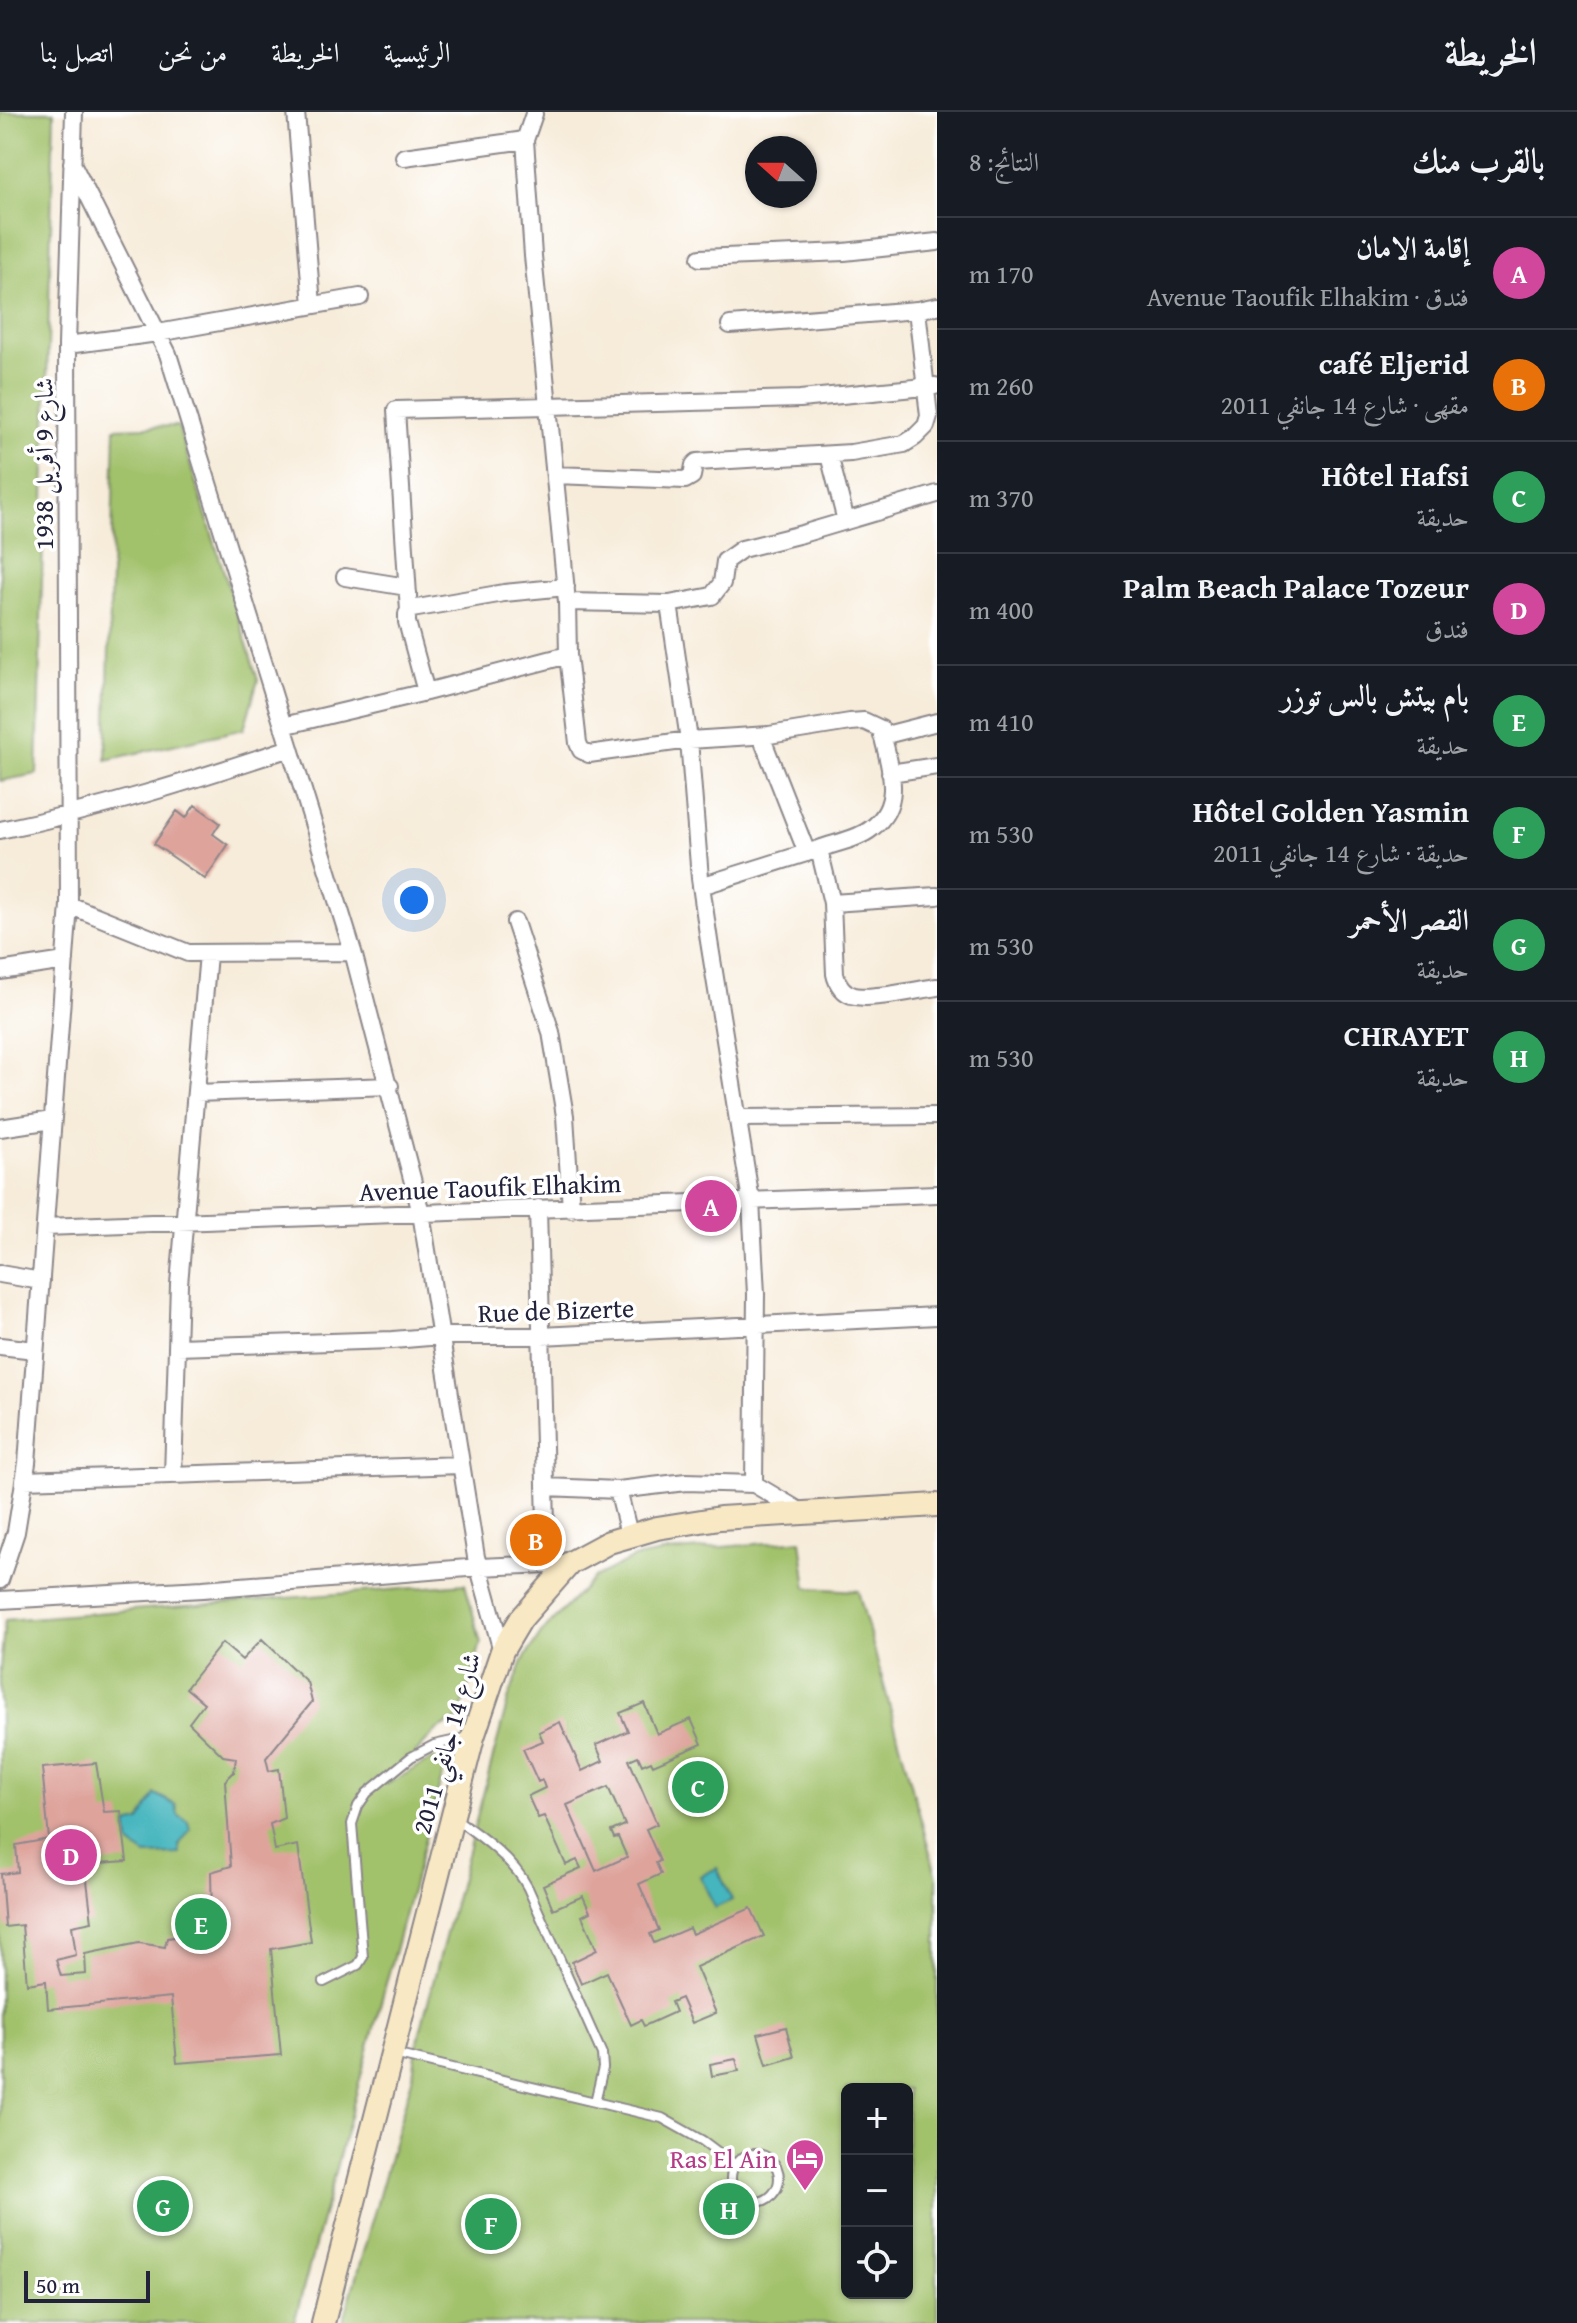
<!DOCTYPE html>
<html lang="ar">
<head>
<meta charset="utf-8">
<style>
  :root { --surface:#171b24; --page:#242831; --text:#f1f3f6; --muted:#9ea1a6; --line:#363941; --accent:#d690ce }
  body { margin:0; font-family:"Gentium Book Plus",Amiri,serif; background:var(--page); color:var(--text); direction:rtl }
  .controls { position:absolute; right:24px; bottom:24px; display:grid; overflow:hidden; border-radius:12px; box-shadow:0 2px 6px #0004 }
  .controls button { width:72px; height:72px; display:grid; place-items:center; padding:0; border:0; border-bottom:2px solid var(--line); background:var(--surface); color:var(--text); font:40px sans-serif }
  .compass { position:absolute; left:745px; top:24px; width:72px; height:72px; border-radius:50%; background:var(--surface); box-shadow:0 2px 6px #0004; rotate:291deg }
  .scale { position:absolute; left:24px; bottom:20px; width:126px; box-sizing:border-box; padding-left:8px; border:4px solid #22223b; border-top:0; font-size:22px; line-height:28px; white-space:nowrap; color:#22223b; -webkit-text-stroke:6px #fff; paint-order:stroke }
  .you { position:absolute; left:414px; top:788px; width:28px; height:28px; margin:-20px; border:6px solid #fff; border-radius:50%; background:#1a73e8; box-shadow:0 0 0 12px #1a73e833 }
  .badge { display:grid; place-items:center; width:52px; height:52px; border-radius:50%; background:var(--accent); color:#fff; font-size:26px; font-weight:700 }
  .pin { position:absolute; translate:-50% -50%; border:4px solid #fff; box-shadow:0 2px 8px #0006 }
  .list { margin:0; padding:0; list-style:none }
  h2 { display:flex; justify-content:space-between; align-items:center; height:104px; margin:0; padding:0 32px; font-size:34px }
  h2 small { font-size:26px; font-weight:400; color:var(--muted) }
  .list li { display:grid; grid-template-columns:52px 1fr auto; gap:24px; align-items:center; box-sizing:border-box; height:112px; padding:0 32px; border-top:2px solid var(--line) }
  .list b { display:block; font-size:30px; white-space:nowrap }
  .list p { margin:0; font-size:26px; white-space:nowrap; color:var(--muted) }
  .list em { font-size:26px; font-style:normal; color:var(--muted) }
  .icon { flex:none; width:44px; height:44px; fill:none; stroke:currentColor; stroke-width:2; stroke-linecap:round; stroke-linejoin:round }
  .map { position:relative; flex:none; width:937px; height:2211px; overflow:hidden; direction:ltr }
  header { display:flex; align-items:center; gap:48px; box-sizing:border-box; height:112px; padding:0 40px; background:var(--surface); border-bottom:2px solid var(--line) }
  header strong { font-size:38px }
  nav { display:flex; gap:44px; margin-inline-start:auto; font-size:28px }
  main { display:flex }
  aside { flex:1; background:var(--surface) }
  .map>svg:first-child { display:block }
  .green { fill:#a1c16a; stroke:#627252; stroke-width:2; fill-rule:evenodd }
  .water { fill:#45b5be; stroke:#346c7c; stroke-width:2 }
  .building { fill:#dea49c; fill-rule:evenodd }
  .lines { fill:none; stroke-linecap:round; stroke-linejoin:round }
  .service-casing { stroke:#8c878a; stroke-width:12 }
  .minor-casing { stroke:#8c878a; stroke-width:20 }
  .secondary-casing { stroke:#8c878a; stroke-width:26 }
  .service { stroke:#fff; stroke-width:8 }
  .minor { stroke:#fff; stroke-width:16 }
  .secondary { stroke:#f8e8c3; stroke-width:22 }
  .labels { text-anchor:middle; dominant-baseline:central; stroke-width:7; stroke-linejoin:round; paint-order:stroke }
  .street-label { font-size:26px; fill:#22223b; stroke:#fff }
  .hotel-label { font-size:26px; fill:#b23c85; stroke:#fff; text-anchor:end }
</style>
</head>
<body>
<header>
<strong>الخريطة</strong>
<nav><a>الرئيسية</a><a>الخريطة</a><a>من نحن</a><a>اتصل بنا</a></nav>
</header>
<main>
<aside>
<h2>بالقرب منك<small>النتائج: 8</small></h2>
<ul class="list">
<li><span class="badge" style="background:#d1479c">A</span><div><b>إقامة الامان</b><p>فندق · Avenue Taoufik Elhakim</p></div><em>170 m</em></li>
<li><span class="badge" style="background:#e8710a">B</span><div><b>café Eljerid</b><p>مقهى · شارع 14 جانفي 2011</p></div><em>260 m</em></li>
<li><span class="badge" style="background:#2e9e5b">C</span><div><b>Hôtel Hafsi</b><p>حديقة</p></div><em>370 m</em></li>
<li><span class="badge" style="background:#d1479c">D</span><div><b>Palm Beach Palace Tozeur</b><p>فندق</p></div><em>400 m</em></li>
<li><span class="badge" style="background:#2e9e5b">E</span><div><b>بام بيتش بالس توزر</b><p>حديقة</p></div><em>410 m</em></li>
<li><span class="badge" style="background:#2e9e5b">F</span><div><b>Hôtel Golden Yasmin</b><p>حديقة · شارع 14 جانفي 2011</p></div><em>530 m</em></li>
<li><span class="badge" style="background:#2e9e5b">G</span><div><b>القصر الأحمر</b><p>حديقة</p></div><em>530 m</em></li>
<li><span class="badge" style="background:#2e9e5b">H</span><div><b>CHRAYET</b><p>حديقة</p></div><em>530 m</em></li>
</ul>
</aside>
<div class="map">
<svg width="937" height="2211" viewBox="0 0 937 2211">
  <rect width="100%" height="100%" fill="#fff"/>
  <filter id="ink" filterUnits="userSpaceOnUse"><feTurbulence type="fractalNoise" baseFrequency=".0125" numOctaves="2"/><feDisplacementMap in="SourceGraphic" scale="16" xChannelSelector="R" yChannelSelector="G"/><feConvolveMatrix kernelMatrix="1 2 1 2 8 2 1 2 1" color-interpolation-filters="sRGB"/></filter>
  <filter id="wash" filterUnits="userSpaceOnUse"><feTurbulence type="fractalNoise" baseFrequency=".006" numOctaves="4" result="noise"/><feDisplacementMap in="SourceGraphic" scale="32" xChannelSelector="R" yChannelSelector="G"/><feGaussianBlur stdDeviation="1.8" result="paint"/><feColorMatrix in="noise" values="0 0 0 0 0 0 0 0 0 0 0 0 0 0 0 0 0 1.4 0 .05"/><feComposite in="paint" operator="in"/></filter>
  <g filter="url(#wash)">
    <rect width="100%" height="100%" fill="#f7ecda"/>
    <path class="green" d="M0 0H54L37 662 0 669Z
      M178 314 258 568 244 617 106 648 115 316Z
      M801 1428 807 1476 858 1479 937 1766V2211H343L413 1963 418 1927 509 1585 523 1549 542 1520 594 1466 634 1446 668 1440ZM847 1977H907V2181H847Z
      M465 1472 481 1531 459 1606 437 1618 386 1673 434 1646 446 1650 294 2211H0V1557L5 1508Z"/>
    <path class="water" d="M155 1682 176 1693 178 1703 188 1710 190 1718 179 1733 180 1742 146 1743 129 1731 127 1712 140 1709Z
      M717 1756 732 1788 715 1796 700 1764Z"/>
    <g id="blocks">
      <path class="building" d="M195 693 220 711 213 722 228 733 205 767 154 732 177 699 186 706Z
        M262 1527 307 1570 312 1590 266 1646 269 1659 279 1657 284 1706 270 1712 275 1738 298 1733 311 1830 271 1837 281 1943 177 1951 171 1885 48 1897 46 1869 27 1872 22 1813 5 1815 1 1762 18 1760 16 1733 49 1727 42 1656 96 1651 104 1700 121 1699 127 1749 85 1752 92 1810 72 1814 76 1843 56 1848 61 1864 86 1862 85 1842 139 1831 165 1835 167 1826 182 1824 183 1810 212 1806 211 1760 231 1754 225 1669 234 1660 236 1646 223 1644 189 1611 204 1591 186 1576 222 1531 242 1548Z
        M644 1591 657 1622 691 1607 702 1632 653 1653 651 1649 642 1653 638 1644 629 1648 657 1712 646 1717 660 1749 656 1751 661 1762 639 1772 659 1818 650 1822 654 1831 689 1816 692 1822 751 1796 764 1824 696 1855 716 1901 692 1911 681 1886 671 1890 675 1900 644 1914 641 1908 631 1913 607 1860 581 1872 572 1850 597 1838 582 1804 590 1800 583 1784 553 1797 543 1773 581 1756 577 1748 566 1753 544 1704 538 1706 528 1684 545 1676 542 1668 538 1670 523 1637 543 1629 539 1620 560 1610 582 1659 603 1649 596 1633 628 1619 620 1601ZM608 1675 625 1713 611 1719 614 1726 618 1725 627 1745 596 1759 567 1693Z
        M786 1915 794 1945 767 1953 758 1922Z
        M736 1947 739 1959 712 1964 710 1952Z"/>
    </g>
  </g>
  <g filter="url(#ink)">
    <use href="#blocks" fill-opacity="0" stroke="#8c878a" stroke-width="2"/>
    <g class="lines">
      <defs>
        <path id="service" d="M456 1707C482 1725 514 1748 528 1776L602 1942 603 1956 595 1990
          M324 1870 358 1853 363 1845 352 1712 358 1694 367 1681 411 1645 434 1633 470 1625
          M394 1942 662 2006 703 2029 735 2053
          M731 2066a24 24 0 1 1 48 0a24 24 0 1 1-48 0Z"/>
        <path id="minor" d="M296 0 312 193
          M525 28 533 144 548 294 800 287 935 274
          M404 45 525 28 534 2
          M72 51 168 242 353 840 421 1101 476 1445 502 1539
          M700 146 844 140 937 130
          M917 198 937 194
          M67 233 158 221 360 185
          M829 343 846 409
          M555 363 685 368 692 364 694 353 697 350 851 341 904 332 915 325 926 314 929 304 917 198 730 213
          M345 465 407 475
          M567 490 669 492 689 628 700 766 709 829 751 1089 756 1182 754 1372
          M669 492 712 484 722 471 725 449 742 437 802 422 937 382
          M409 499 396 298 548 294 567 490 568 543 426 580
          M568 543 578 631 581 638 589 642 689 628 769 623 850 610 864 609 881 617C888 651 906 690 872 716 859 727 835 731 819 737
          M283 614 426 580 407 510V502L412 497 504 481 566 475
          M761 624 807 741
          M882 624 937 610
          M890 661 937 654
          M0 718C99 698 194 668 290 636
          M701 774 819 737 832 791
          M937 784 832 791 835 862C837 872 844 882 855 884 874 888 916 878 937 875
          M69 793 188 841 353 840
          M515 810 551 920 565 1004 571 1097
          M0 859 65 849
          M196 981 390 974
          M739 1006 937 1004
          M0 1016 52 1008
          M538 1096 547 1452
          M45 1115 937 1082
          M0 1162 41 1169
          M0 1234 35 1238
          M177 1235 393 1228 441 1224H541L937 1204
          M173 1363 179 1172 208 842
          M24 1368 460 1353
          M546 1375 618 1378 629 1422
          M618 1378 686 1370 754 1372 803 1401
          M0 1468 16 1420 27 1351 69 793 67 233 74 0
          M0 1488 203 1477 480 1455 570 1451"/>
        <path id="secondary" d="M323 2211 473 1625 502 1539 521 1507 570 1451 609 1430 657 1416 720 1406 937 1393"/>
      </defs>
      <use href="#service" class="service-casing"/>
      <use href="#minor" class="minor-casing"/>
      <use href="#secondary" class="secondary-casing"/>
      <use href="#service" class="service"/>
      <use href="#minor" class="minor"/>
      <use href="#secondary" class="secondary"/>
    </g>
  </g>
  <defs>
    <symbol id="hotel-pin" viewBox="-11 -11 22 30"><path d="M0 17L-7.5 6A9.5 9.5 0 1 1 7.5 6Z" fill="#d1479c" stroke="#fff"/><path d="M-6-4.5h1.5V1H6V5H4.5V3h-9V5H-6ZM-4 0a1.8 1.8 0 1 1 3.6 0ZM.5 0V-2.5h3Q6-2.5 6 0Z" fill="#fff"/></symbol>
  </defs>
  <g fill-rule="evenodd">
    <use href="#hotel-pin" x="783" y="2024" width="44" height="60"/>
  </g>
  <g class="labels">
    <g class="street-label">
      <text transform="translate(43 352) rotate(-90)">شارع 9 أفريل 1938</text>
      <text transform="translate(490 1075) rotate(-2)">Avenue Taoufik Elhakim</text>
      <text transform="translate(556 1198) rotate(-2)">Rue de Bizerte</text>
      <text transform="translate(446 1631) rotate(-74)">شارع 14 جانفي 2011</text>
    </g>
    <g class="hotel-label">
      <text x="777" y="2046">Ras El Ain</text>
    </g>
  </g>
</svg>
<div class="controls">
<button>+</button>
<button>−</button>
<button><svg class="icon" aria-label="locate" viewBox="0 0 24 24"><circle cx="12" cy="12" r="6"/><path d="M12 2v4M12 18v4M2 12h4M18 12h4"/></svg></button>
</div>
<svg class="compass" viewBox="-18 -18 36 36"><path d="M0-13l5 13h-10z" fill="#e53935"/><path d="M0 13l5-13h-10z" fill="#9ea1a6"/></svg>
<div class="scale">50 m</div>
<div class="you"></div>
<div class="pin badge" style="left:711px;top:1094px;background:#d1479c">A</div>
<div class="pin badge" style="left:536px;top:1428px;background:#e8710a">B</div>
<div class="pin badge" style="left:698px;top:1675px;background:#2e9e5b">C</div>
<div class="pin badge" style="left:71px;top:1743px;background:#d1479c">D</div>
<div class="pin badge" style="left:201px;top:1812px;background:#2e9e5b">E</div>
<div class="pin badge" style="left:491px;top:2112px;background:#2e9e5b">F</div>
<div class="pin badge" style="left:163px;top:2094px;background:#2e9e5b">G</div>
<div class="pin badge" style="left:729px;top:2097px;background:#2e9e5b">H</div>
</div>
</main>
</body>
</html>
